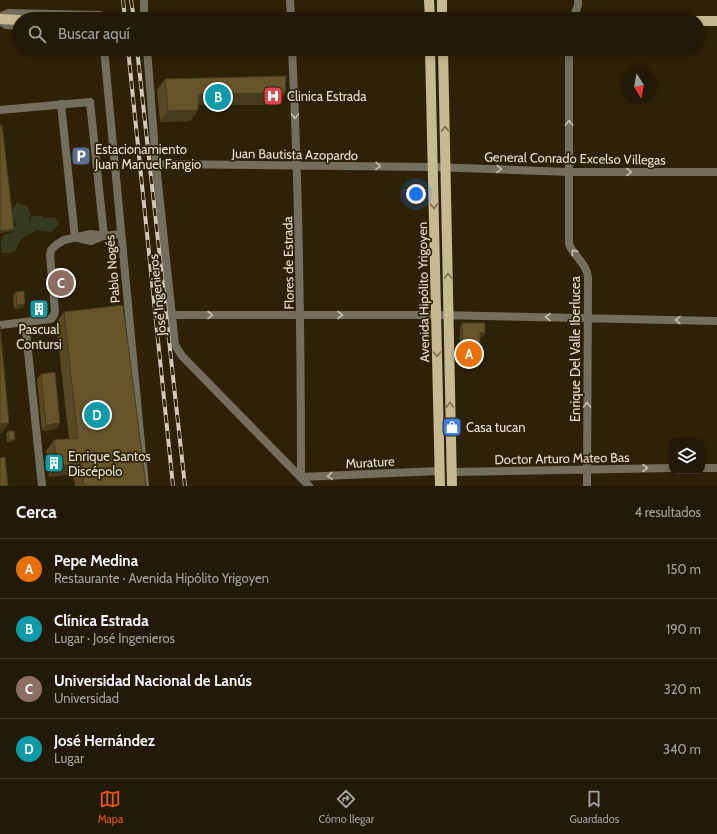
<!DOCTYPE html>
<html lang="es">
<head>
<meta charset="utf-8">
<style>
  :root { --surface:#221a06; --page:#2e2714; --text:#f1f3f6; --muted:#a2a19b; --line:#3f3828; --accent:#ea580c }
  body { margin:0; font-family:Cabin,sans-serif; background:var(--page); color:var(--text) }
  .controls { position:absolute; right:12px; bottom:12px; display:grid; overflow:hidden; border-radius:8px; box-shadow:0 2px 6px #0003 }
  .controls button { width:36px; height:36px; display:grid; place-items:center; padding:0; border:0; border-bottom:1px solid var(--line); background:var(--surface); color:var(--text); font:20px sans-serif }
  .compass { position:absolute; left:621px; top:68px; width:36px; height:36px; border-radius:50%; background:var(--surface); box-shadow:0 2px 6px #0003; rotate:169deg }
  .you { position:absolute; left:416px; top:194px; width:14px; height:14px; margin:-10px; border:3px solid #fff; border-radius:50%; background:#1a73e8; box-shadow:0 0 0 6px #1a73e833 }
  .badge { display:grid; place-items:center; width:26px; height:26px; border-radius:50%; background:var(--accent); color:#fff; font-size:13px; font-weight:700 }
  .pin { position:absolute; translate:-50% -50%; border:2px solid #fff; box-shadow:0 1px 4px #0006 }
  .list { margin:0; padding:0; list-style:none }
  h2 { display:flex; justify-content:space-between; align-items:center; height:52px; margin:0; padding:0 16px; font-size:17px }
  h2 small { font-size:13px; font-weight:400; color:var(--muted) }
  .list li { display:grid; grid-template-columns:26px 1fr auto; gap:12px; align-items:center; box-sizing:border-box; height:60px; padding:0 16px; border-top:1px solid var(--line) }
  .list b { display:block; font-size:15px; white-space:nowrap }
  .list p { margin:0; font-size:13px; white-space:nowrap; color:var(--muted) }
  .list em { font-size:13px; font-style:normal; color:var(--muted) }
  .icon { flex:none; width:22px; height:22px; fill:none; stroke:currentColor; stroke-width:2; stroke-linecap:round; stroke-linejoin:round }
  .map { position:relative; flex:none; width:717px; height:486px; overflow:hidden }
  .search { position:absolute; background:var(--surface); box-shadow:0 2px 6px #0003; left:12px; right:12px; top:12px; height:44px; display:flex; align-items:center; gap:10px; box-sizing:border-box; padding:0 14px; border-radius:22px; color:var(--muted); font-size:15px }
  .sheet { height:292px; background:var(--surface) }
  nav { display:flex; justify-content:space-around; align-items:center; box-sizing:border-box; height:56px; border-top:1px solid var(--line); background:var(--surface); font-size:11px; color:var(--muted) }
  nav a { display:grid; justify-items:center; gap:2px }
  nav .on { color:var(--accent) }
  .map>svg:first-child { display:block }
  .green { fill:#363b20 }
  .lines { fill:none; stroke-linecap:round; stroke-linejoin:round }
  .minor { stroke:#746f5c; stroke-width:8 }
  .major { stroke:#c6ba93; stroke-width:10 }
  .rail-casing { stroke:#d0c9b8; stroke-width:4 }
  .rail { stroke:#2d2208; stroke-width:2.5; stroke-dasharray:8; stroke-linecap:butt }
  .wall { fill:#584824 }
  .shaded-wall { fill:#473b1d }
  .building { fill:#66542a; stroke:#473b1d }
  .oneway { stroke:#c4beae }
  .oneway2 { stroke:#7a6e4e }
  .labels { text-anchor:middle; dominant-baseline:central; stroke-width:3.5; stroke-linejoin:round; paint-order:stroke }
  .poi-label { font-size:13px; fill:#e7e0d1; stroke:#2d2208; text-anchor:start }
  .street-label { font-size:13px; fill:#e7e0d1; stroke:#2d2208 }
</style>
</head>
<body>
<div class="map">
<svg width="717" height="486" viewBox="0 0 717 486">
  <rect width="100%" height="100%" fill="#2d2208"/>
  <path class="green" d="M17 203 27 206 31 215 28 219 31 221V217L41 215 44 218 55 217 59 224 52 232 36 230C32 235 28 234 24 237 19 241 17 247 15 252L2 253C0 246 0 241 4 235L14 232V228L17 224 13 219 12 210Z"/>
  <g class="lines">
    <path class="minor" d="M144 0V19
      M290 0 291 19
      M0 17 8 13 97 15H100L104 19
      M144 17H255L263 19
      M573 19 578 5V0
      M0 21 6 25 19 26
      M104 49 145 486
      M147 49 156 164 175 345 182 356 309 486
      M292 49C299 192 301 334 301 477
      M569 49V244C574 257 588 264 588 279L587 486
      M61 104 75 238
      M0 110 90 102 104 236
      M156 164 433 167 569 172H717
      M78 238 91 241 103 236
      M171 315H436L717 321
      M0 325 25 322
      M702 468H717
      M452 472 672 468
      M301 477 439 471
      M42 486 25 322 51 319 54 315 55 311 50 256 51 250 56 245 64 240 91 234 104 236 121 234"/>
    <path class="major" d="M429 0 430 19
      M442 0V19
      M0 19 19 20
      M698 21H717
      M430 49 440 486
      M443 49 452 486"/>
    <defs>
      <path id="rail" d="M123 0 125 19
        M131 0 134 19
        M128 49 173 486
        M137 49 185 486"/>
    </defs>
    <use href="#rail" class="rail-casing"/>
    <use href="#rail" class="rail"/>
  </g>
  <path class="wall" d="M165 79 285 93 278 105H198V110L190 121 160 122 157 90Z
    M16 292 25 304 22 308 14 309 13 296Z
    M36 301 45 313 34 314 33 305Z
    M64 312 146 486H75L73 474 49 477 46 451 54 440 69 439 56 323Z
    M462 323 485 333 482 337H480V357L478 361H460V327Z
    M41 374 56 429 42 431 37 379Z
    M8 431 15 439 14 441 7 442 6 433Z"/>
  <path class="shaded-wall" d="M285 93 278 105H191L199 94Z
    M198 110 190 121 160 122 168 111Z
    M14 229 13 231 0 233V231Z
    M25 304 22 308 14 309 17 305Z
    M47 309 45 313 34 314 37 310Z
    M480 333H485L482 337H478Z
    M463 357H480L478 361H460Z
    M9 423 1 434H0V424Z
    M60 423 56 429 42 431 46 425Z
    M15 439 14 441 7 442 9 440Z
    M81 463 73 474 49 477 57 466Z"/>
  <path class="building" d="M286 76 285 93 199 94 198 110 168 111 165 79Z
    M0 125H2L14 229 0 231Z
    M24 291 25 304 17 305 16 292Z
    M47 300V309L37 310 36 301Z
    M123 305 146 486H84L81 463 57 466 54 440 78 438 64 312Z
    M462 323H485V333H480V357H463Z
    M0 326 9 423 0 424Z
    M55 372 60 423 46 425 41 374Z
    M8 431H14L15 439 9 440Z
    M5 457 8 486H0V458Z"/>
  <defs><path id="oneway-chevron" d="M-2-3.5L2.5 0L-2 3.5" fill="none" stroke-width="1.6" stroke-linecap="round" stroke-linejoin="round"/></defs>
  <g class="oneway">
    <use href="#oneway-chevron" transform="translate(295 116) rotate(88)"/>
    <use href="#oneway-chevron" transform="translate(569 123) rotate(-90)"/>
    <use href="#oneway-chevron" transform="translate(378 166) rotate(1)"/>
    <use href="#oneway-chevron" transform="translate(499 169) rotate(2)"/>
    <use href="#oneway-chevron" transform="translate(629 172)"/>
    <use href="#oneway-chevron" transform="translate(574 252) rotate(-125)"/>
    <use href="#oneway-chevron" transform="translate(210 315)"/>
    <use href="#oneway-chevron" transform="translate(340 315)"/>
    <use href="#oneway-chevron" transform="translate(548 317) rotate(-179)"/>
    <use href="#oneway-chevron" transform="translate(678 320) rotate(-179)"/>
    <use href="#oneway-chevron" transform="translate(587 405) rotate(-90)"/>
    <use href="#oneway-chevron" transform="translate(645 468)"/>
    <use href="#oneway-chevron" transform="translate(330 476) rotate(177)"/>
  </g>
  <g class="oneway2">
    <use href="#oneway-chevron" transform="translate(445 129) rotate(-91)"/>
    <use href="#oneway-chevron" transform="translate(434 206) rotate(89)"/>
    <use href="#oneway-chevron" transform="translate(448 276) rotate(-91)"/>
    <use href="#oneway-chevron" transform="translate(437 354) rotate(89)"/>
    <use href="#oneway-chevron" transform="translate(450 405) rotate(-91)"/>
  </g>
  <defs>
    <symbol id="hospital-square" viewBox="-11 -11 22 22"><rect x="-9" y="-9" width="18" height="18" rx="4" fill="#e0444e" stroke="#2d2208"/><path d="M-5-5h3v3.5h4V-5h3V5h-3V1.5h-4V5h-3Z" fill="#fff"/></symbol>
    <symbol id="parking-square" viewBox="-11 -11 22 22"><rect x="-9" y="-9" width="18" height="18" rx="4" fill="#5c6f8a" stroke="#2d2208"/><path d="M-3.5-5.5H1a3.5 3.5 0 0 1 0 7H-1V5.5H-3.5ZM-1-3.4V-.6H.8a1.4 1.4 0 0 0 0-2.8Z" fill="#fff"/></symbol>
    <symbol id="building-square" viewBox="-11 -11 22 22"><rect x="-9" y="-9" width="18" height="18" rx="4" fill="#0f9aa8" stroke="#2d2208"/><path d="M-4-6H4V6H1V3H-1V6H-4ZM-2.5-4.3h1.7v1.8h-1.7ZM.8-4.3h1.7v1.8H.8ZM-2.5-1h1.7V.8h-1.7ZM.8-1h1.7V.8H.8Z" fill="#fff"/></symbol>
    <symbol id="shop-square" viewBox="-11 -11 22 22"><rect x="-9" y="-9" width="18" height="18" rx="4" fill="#3f7fe0" stroke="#2d2208"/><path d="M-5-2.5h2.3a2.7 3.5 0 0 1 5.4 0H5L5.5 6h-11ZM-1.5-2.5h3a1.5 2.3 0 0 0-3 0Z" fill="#fff"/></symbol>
  </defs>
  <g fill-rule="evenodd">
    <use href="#hospital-square" x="262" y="85" width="22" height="22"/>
    <use href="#parking-square" x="70" y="145" width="22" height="22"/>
    <use href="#building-square" x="28" y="298" width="22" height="22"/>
    <use href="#shop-square" x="441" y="416" width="22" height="22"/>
    <use href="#building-square" x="43" y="452" width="22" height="22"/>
  </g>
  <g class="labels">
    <g class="poi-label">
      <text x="287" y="96">Clinica Estrada</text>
      <text x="95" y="149">Estacionamiento<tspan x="95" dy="15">Juan Manuel Fangio</tspan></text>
      <text x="39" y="329" text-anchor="middle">Pascual<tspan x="39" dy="15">Contursi</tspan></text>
      <text x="466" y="427">Casa tucan</text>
      <text x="68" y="456">Enrique Santos<tspan x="68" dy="15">Discépolo</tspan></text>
    </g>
    <g class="street-label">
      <text transform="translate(295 154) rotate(1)">Juan Bautista Azopardo</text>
      <text transform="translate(575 158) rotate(1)">General Conrado Excelso Villegas</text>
      <text transform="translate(288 263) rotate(-91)">Flores de Estrada</text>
      <text transform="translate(112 269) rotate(-95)">Pablo Nogés</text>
      <text transform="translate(423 292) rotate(-91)">Avenida Hipólito Yrigoyen</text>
      <text transform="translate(157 295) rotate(-96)">José Ingenieros</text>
      <text transform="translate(575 349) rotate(-90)">Enrique Del Valle Iberlucea</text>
      <text transform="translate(562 458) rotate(-1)">Doctor Arturo Mateo Bas</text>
      <text transform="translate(370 462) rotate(-3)">Murature</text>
    </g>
  </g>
</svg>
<div class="controls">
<button><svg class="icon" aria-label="layers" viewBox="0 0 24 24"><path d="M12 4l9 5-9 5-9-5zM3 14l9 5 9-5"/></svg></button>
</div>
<svg class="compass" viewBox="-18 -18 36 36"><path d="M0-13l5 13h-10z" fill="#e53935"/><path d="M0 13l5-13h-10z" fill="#a2a19b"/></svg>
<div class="you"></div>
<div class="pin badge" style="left:469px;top:354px;background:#e8710a">A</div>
<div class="pin badge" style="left:218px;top:97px;background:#0f9aa8">B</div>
<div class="pin badge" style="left:61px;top:283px;background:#8d6e63">C</div>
<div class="pin badge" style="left:97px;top:415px;background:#0f9aa8">D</div>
<div class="search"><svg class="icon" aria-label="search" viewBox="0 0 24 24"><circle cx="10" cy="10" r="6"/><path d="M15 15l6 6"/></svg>Buscar aquí</div>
</div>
<section class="sheet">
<h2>Cerca<small>4 resultados</small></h2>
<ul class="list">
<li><span class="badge" style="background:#e8710a">A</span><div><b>Pepe Medina</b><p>Restaurante · Avenida Hipólito Yrigoyen</p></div><em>150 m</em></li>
<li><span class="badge" style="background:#0f9aa8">B</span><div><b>Clínica Estrada</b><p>Lugar · José Ingenieros</p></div><em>190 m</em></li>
<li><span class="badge" style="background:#8d6e63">C</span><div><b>Universidad Nacional de Lanús</b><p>Universidad</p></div><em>320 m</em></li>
<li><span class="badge" style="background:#0f9aa8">D</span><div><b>José Hernández</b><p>Lugar</p></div><em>340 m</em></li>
</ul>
</section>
<nav>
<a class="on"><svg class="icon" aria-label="map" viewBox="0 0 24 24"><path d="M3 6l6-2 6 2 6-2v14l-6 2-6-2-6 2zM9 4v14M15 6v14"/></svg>Mapa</a>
<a><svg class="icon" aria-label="directions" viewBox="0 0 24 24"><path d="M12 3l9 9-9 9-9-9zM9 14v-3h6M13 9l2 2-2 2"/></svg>Cómo llegar</a>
<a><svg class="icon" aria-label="saved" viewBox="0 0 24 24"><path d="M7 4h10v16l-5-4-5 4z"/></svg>Guardados</a>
</nav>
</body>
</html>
